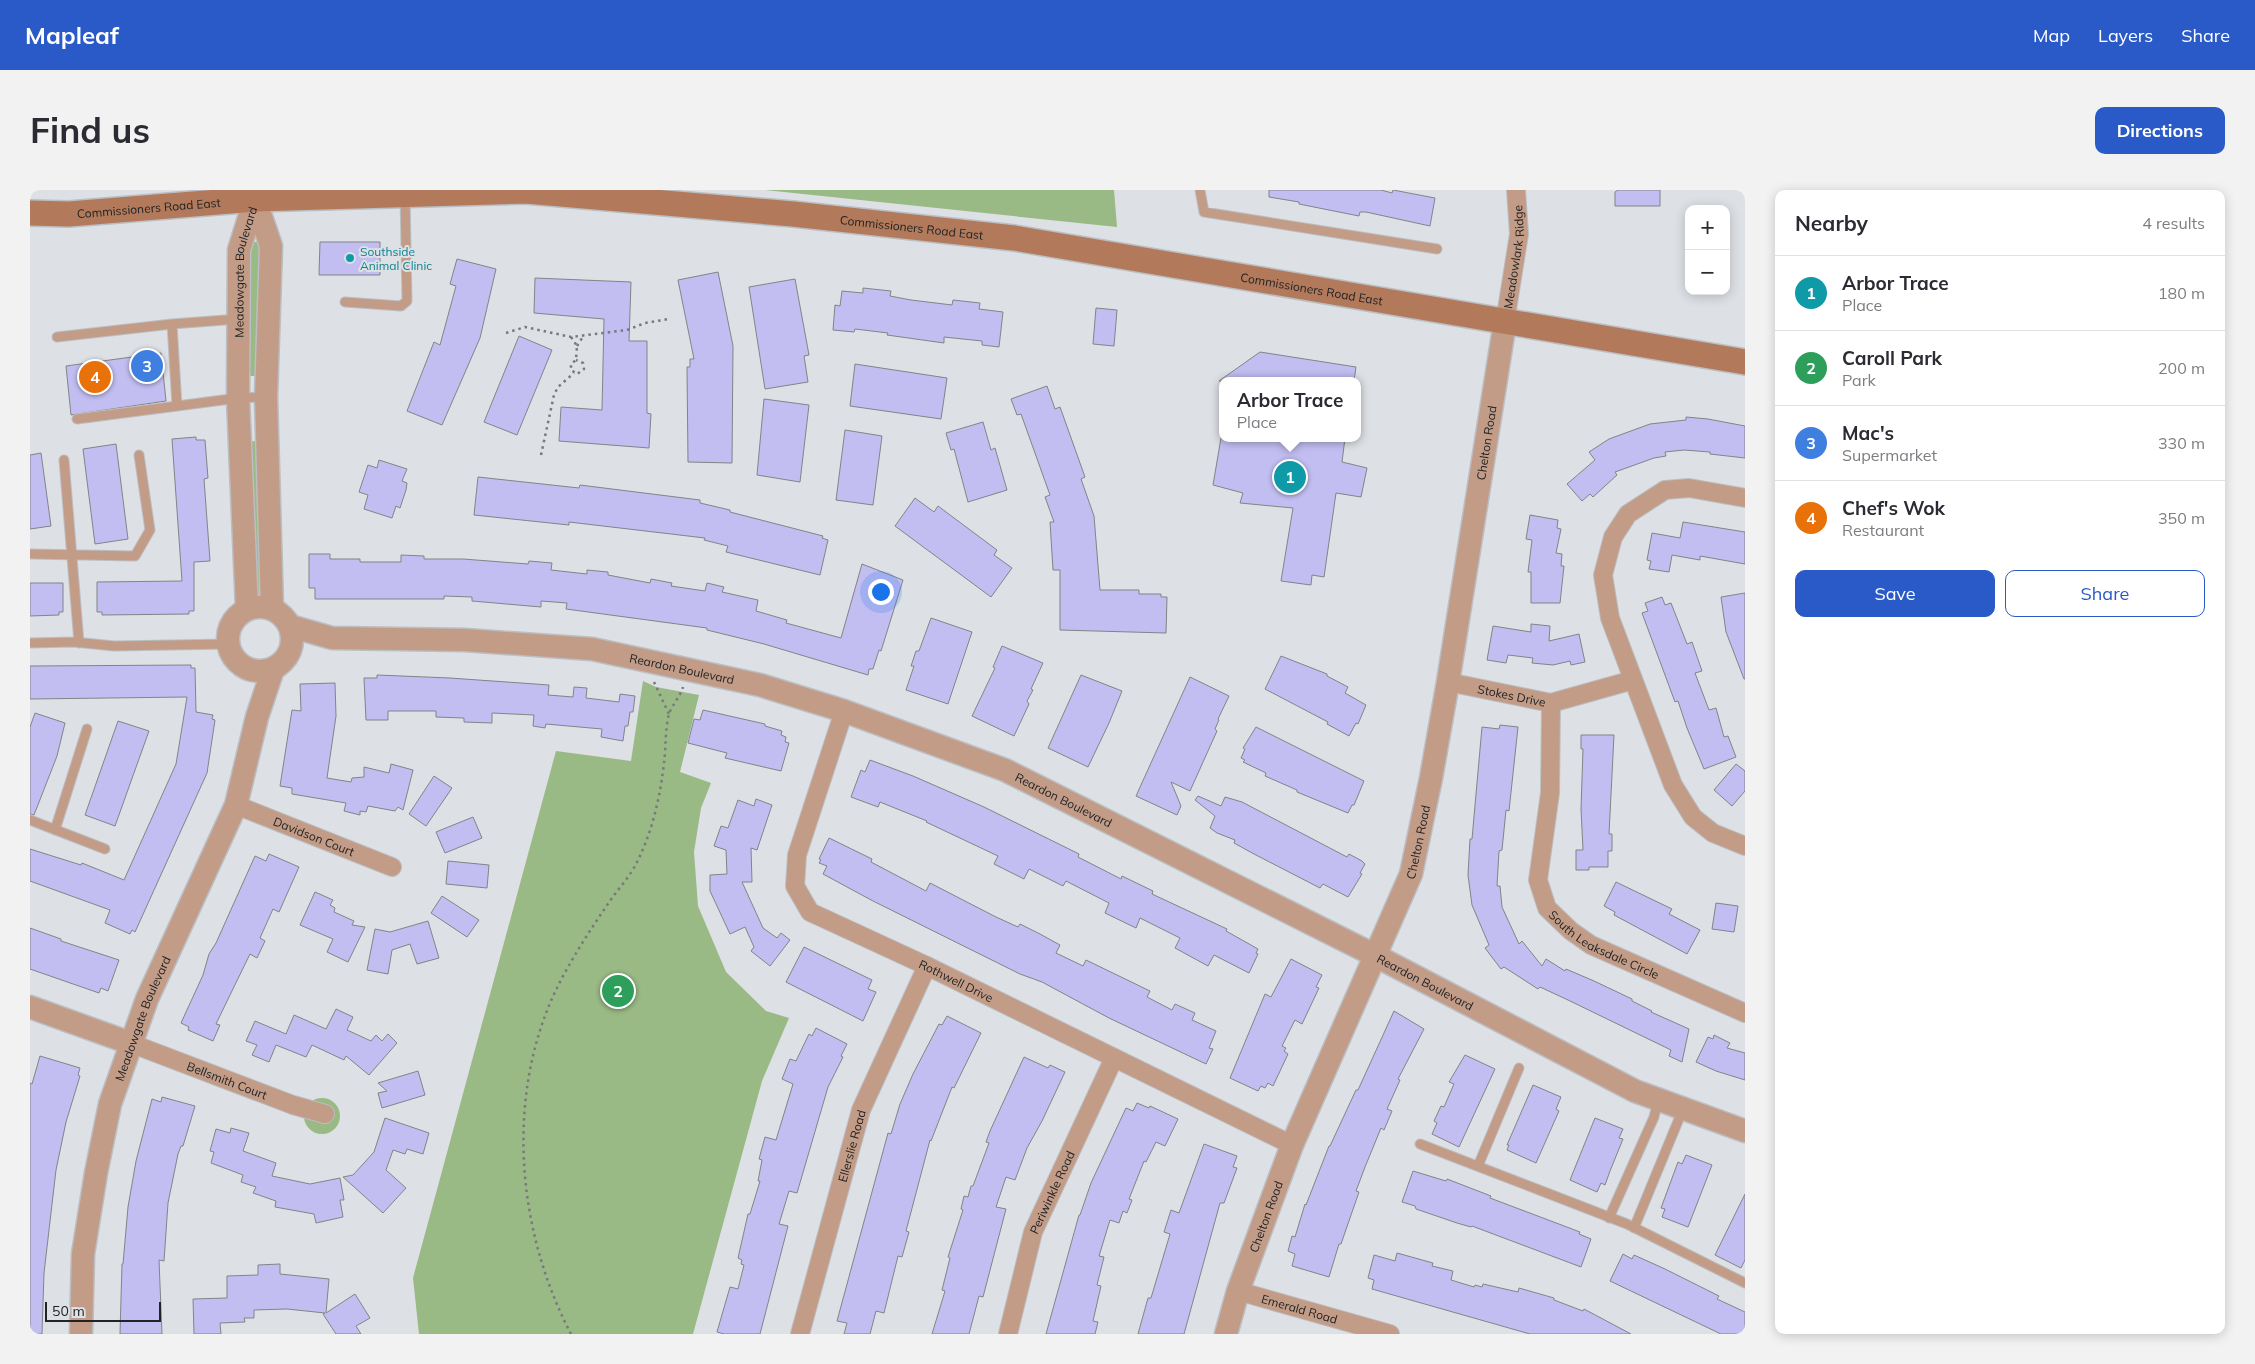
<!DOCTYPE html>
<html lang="en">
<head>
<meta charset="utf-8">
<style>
  :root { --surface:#fff; --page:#f2f2f3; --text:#2b2b33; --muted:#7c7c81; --line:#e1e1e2; --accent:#295ac8 }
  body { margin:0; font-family:Mulish,sans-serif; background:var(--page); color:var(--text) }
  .controls { position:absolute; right:15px; top:15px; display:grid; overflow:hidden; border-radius:10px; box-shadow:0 2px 12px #0003 }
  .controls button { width:45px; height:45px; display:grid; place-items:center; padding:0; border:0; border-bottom:1px solid var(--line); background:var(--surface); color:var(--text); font:25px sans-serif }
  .scale { position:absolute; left:15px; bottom:12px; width:116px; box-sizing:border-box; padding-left:5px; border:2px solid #222325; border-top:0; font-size:14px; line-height:18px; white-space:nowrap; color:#222325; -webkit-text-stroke:4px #dde0e5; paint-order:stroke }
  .you { position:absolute; left:850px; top:401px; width:18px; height:18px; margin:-12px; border:4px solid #fff; border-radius:50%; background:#1a73e8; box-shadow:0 0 0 8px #1a73e833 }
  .badge { display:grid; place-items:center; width:32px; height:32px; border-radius:50%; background:var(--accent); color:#fff; font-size:16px; font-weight:700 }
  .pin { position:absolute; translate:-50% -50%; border:2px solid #fff; box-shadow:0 1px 5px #0006 }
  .popup { position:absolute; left:1189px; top:187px; width:142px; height:65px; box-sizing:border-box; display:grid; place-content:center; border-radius:10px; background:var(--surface); filter:drop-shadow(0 1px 4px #0005); font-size:16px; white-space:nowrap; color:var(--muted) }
  .popup b { font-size:19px; color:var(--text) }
  .popup::after { content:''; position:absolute; left:50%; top:100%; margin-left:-10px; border:10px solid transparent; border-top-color:var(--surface) }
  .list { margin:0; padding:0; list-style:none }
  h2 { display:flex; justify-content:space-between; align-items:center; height:65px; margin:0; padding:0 20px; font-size:21px }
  h2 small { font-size:16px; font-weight:400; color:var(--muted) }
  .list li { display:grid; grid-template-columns:32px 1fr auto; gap:15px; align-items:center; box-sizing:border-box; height:75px; padding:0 20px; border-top:1px solid var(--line) }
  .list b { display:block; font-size:19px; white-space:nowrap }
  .list p { margin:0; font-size:16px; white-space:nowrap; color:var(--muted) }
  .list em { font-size:16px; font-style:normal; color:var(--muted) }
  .actions { display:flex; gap:10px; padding:15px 20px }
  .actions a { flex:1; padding:11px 0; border:1px solid var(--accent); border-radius:10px; text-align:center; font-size:18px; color:var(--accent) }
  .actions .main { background:var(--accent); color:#fff }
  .map { position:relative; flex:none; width:1715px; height:1144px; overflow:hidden; border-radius:10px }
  header { display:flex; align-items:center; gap:30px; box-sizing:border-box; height:70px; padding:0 25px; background:var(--accent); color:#fff }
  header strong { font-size:24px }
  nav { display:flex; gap:28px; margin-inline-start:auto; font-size:18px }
  .intro { display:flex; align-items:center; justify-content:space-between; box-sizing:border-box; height:120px; padding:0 30px }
  h1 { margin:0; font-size:35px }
  .button { padding:12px 22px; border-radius:10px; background:var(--accent); color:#fff; font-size:18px; font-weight:700 }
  main { display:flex; gap:30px; padding:0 30px }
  aside { flex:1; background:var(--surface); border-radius:10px; box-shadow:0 2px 12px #0003 }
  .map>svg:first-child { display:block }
  .green { fill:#99b985 }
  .building { fill:#c2bef2; stroke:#838388 }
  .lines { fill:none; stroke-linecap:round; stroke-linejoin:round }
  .service-casing { stroke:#bbbec2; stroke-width:11 }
  .minor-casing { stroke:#bbbec2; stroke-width:20 }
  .tertiary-casing { stroke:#bbbec2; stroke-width:25 }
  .secondary-casing { stroke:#bbbec2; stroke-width:28 }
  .path { stroke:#78797d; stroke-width:2.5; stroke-dasharray:2.5 4; stroke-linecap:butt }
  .service { stroke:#c39c87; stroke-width:9 }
  .minor { stroke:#c39c87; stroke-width:18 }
  .tertiary { stroke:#c39c87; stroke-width:22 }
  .secondary { stroke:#b27a5b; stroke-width:25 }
  .culture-dot { fill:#0f9aa8; stroke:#dde0e5; stroke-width:2 }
  .labels { text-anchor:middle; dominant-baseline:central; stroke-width:4; stroke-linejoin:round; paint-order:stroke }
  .street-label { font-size:12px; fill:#222325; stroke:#dde0e5 }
  .culture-label { font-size:12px; fill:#0d838f; stroke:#dde0e5; text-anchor:start }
</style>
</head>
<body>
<header>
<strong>Mapleaf</strong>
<nav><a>Map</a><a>Layers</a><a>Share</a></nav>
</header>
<div class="intro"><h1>Find us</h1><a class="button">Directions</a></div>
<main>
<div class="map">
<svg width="1715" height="1144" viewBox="0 0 1715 1144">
  <rect width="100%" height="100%" fill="#dde0e5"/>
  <path class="green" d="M735 0H1084L1087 37Z
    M223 52H229L232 57 226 186H221L218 181 219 58Z
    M224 251 228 252 231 409H226L220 252Z
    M613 491 626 497 669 505 650 582 681 593 671 618 664 662 668 716 696 782 736 821 759 828 732 891 663 1144H389L383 1088 526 561 601 571Z
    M274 926a18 18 0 1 1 36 0a18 18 0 1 1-36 0Z"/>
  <path class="building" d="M1239 0H1351L1362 3 1363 0 1405 8 1400 36 1336 22H1330L1329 26 1269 14V12L1239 7Z
    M1588 0H1630V16H1585V2Z
    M290 52H350V85H289Z
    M427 69 466 79 450 148 412 235 377 221 404 152 410 155 426 96 420 94Z
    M688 82 703 156 702 273 658 272 657 177H660V169H664L648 90Z
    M505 88 601 92 599 151H617V223L621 224 619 258 529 251 531 217 572 220 574 129 504 123Z
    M765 89 779 165 774 166 778 192 735 199 719 97Z
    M833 98 861 101 860 106 881 110 922 115 923 110 950 113 949 119 973 122 969 157 952 155V151L914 147V153L857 145 858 143 825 139 824 142 803 140 805 115 810 116 812 101 833 103Z
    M1066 118 1087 120 1084 156 1063 154Z
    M489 146 522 160 487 245 454 232Z
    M1230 162 1326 177 1324 191H1189Z
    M131 163 136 211 41 225 36 176Z
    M825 174 917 188 911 229 820 216Z
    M1017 196 1025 219 1030 217 1055 287 1051 289 1064 326 1070 400H1109V404H1131V407H1137L1136 443 1030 440V380H1023L1020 332H1024L1015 307 1020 305 991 224 987 225 981 209Z
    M734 209 779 215 770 292 727 285Z
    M1656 227 1678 229 1715 236V268L1680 264V262L1654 260 1635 262 1636 266 1624 268 1585 282 1587 285 1563 307 1560 304 1552 311 1537 294 1565 270 1559 262 1579 249 1620 234 1656 230Z
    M953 232 961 260 965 258 977 300 938 312 924 259 921 260 916 243Z
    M815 240 852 246 843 315 806 310Z
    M166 247V250H175L178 288 174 289 180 371 164 372V421H159V424L72 425V422H67V392L152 391 142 249Z
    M1191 248H1315L1312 272 1337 278 1331 307 1306 303 1294 387 1282 385 1281 395 1251 391 1263 318 1210 313 1213 303 1183 295Z
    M86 254 98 349 65 354 53 259Z
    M11 263 21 336 0 339V265Z
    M349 270 377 279 372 291 377 293 376 300 370 318 366 316 362 328 334 319 338 305 329 302 338 275 347 278Z
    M448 287 549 298 550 295 670 310V313L700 320V322L793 346 792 348 798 350 790 385 696 362 698 356 674 350 675 348 539 332V335L444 325Z
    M885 308 904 322 908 316 967 360 964 365 982 378 961 407 865 336Z
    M1500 325 1528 330 1527 338 1531 339 1526 363 1532 364 1531 376H1534L1530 413H1501V382H1498L1502 350 1496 349Z
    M1653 332 1715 342V374L1670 366V370L1642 365 1639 382 1619 379 1621 371 1617 370 1622 343 1650 348Z
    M279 364H300V369H330V372H371V365L394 366V369H433L498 374 499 371 522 373 521 380 557 384V380L578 382V385L620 393 621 389 642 393 641 396 675 401 677 393 694 397 692 402 728 410 726 421 757 430 756 433 811 448 832 374 873 390 851 461 849 460 843 479H839L838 485 734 454 677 440V438L536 419 537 413 511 411V417L442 411V407L414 406V409H285V398H279Z
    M0 393H33V422H29V425L0 426Z
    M1715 403V489H1714L1696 442 1691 407Z
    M1632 407 1635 415 1641 413 1657 454 1662 452 1672 481 1665 483 1679 520 1686 518 1694 547 1698 546 1706 567 1674 579 1657 538 1648 511 1645 512 1612 423 1618 421 1615 413Z
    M901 428 942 442 918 514 876 500 884 476H881L886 461H889Z
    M1501 434 1520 436 1519 451 1549 444 1555 472 1541 475 1540 471 1523 475 1502 473 1503 468 1478 465 1476 473 1457 470 1463 436 1501 442Z
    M972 456 1013 473 1001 499 1003 500 997 511 999 514 984 546 942 526 965 478 963 477Z
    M1251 466 1297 484V486L1318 497 1315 503 1336 515 1328 534 1326 533 1319 546 1297 534 1298 532 1235 499Z
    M161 475V478H165L166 522 183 525 182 529 185 530 177 583 105 742 102 740 100 744 75 733 80 720 0 691V659L51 675 52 673 94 690 146 574 157 507 0 509V476Z
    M347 485 420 488 519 495 518 505 543 507 544 497 557 498 556 508 589 512 590 504 605 506 603 522H600L598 536H595L593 551 571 547 572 539 516 534 515 538 503 536 504 525 462 523V533L434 532V528L406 527V521H358V530H336L334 488H347Z
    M1051 485 1092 501 1079 533 1058 577 1018 558Z
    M1160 487 1199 506 1188 529 1189 530 1185 539 1187 541 1160 601 1141 592 1151 616 1147 625 1106 606Z
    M305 493 306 526 297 588 321 592 322 588 334 587V577L359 583 361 574 383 580 373 620 368 617 365 621 338 616 336 622 330 621V625L314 621 316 613 262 604V598L250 596 262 520 271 521 270 494Z
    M673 520 735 534V536L752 541 751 545 756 547 755 552 759 553 751 581 695 568 697 563 658 553 664 529 670 530Z
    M5 523 35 533 27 566 4 625 0 624V537Z
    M88 531 119 541 85 636 55 625Z
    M1470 535 1488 537 1479 621 1476 620 1472 660 1469 661 1467 696H1470L1472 717 1489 754 1492 751 1512 776 1516 769 1535 781 1536 779 1564 791 1602 809V811L1622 821 1621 822 1659 839 1652 872 1639 866 1641 860 1538 810 1510 797 1508 799 1474 777 1471 779 1455 758 1459 755 1442 715 1438 685 1440 649H1442L1452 537 1469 539Z
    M1226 537 1334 591 1324 615H1322L1318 623 1267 602V600L1235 586 1236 583 1213 572 1215 570 1211 568 1215 559 1213 558Z
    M1551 545H1584L1579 644H1582V661H1578V677H1559V680H1546V660H1553L1551 619 1553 559H1551Z
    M840 570 883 586 954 617 1049 664 1048 667 1091 689 1092 686 1123 701 1122 704 1197 739 1196 741 1228 759 1226 763 1228 764 1219 783 1184 765 1178 776 1145 758 1150 748 1110 728 1106 738 1075 723 1079 713 1036 691 1033 696 999 679 994 689 964 674 968 666 896 632 897 631 850 612 848 617 821 607 831 580 835 582Z
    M1706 574 1715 581V601L1702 616 1684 600Z
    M404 586 422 598 396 636 379 624Z
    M1168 606 1191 616 1195 607 1212 612 1317 667 1319 664 1332 671 1335 674 1330 683 1332 684 1318 707 1293 694 1290 698 1224 664 1204 653 1205 650 1187 643 1180 638 1185 626 1165 610Z
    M726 609 742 615 727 660 721 658 722 692H712L733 738 747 748 751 743 760 750 740 776 721 761 724 757 715 737 700 744 680 701V685L697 684 696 660 684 656 691 636 698 638 708 610 724 616Z
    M443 627 452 648 415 663 406 642Z
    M799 648 842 669 841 672 896 701 900 693 966 727 988 737 990 734 1010 744 1030 755 1026 763 1053 776 1056 770 1120 801 1117 807 1142 820 1145 814 1165 823 1162 830 1186 841 1179 858 1183 859 1176 874 1079 828 1012 792 990 784 843 711 793 684 797 676 789 673 791 670 789 669Z
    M239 664 269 677 249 722 243 719 230 748 235 751 227 768 220 764 200 805 186 834 190 835 183 851 158 840 159 837 151 833 173 785 179 764 186 753 225 666 236 671Z
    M418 671 459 675 457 698 416 694Z
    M1586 692 1642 719 1639 724 1670 740 1657 764 1584 725 1585 722 1574 716Z
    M285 702 303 710 300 715 305 718 304 722 324 731 322 735 335 737 318 772 297 762 303 749 270 735Z
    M412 706 449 730 437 747 401 723Z
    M1686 713 1708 716 1704 742 1682 739Z
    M398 731 409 768 387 774 380 754 362 760 358 784 337 780 345 739 360 742Z
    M0 738 31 749V751L89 770 78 801 71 798 69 803 0 779Z
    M774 757 842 790 838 799 846 802 833 831 756 792Z
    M1261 769 1292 785 1286 797 1289 798 1272 834 1265 830 1252 856 1256 858 1254 861 1258 864 1243 896 1238 893 1235 898 1231 896 1228 901 1200 888 1235 804 1241 807Z
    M306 819 323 827 317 840 341 851 346 845 352 851 358 844 367 853 339 885 316 866 314 870 282 855 276 867 246 855 239 872 222 865 227 855 216 851 225 831 256 844 264 825 296 839Z
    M1364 821 1394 839 1368 889 1370 890 1357 919 1362 921 1354 940 1351 938 1335 977 1326 1001 1329 1002 1311 1054H1309L1299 1087 1262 1076 1265 1064 1258 1061 1262 1046 1265 1047 1275 1014 1276 1015 1299 956H1300L1326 900H1328Z
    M917 826 951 843 924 898 922 897 901 951 900 950 876 1041 879 1042 872 1067 868 1066 854 1123 846 1121 840 1144H814L817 1133 807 1131 858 943 861 944 870 914 883 884 909 834 912 835Z
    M786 838 817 854 811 866 813 867 798 897 767 1003 759 1001 749 1034 758 1036 730 1144H694L687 1142 700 1097 708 1099 714 1075 711 1074 712 1070 708 1068 718 1024H720L730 991H728L732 970 729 969 735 947 746 950 763 894 752 889 760 869 766 871 779 844 782 846Z
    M1684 845 1700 853 1697 858 1715 863V890L1686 881 1666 872 1678 847 1683 849Z
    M1435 865 1465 879 1429 957 1402 944 1407 933 1404 931 1411 916 1414 917 1424 894 1419 892Z
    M10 866 50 878 48 885 50 886 36 932 26 980 14 1083 12 1144H0V893L2 894Z
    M994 867 1018 878 1020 875 1035 882 1012 931 997 958 985 990 976 987 966 1017 976 1019 953 1107 949 1106 939 1144H902L915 1101 912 1100 920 1068 918 1067 933 1020 931 1019 934 1006 938 1007 941 996H943L959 953 956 952 960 941Z
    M388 881 395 905 352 918 348 903 357 901 348 893Z
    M1503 895 1531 907 1526 919 1529 921 1506 973 1477 960 1479 955H1477Z
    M132 907 165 916 153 956H151L148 964 138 1013 134 1071 129 1070 132 1144H90L92 1074H93L98 1017 106 971 122 909 131 912Z
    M1107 913 1119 918 1120 916 1148 929 1135 956 1126 952 1116 972 1114 971 1099 1009 1102 1010 1097 1023 1093 1021 1089 1033 1080 1030 1069 1066 1074 1067 1067 1095 1071 1096 1063 1131 1068 1132 1065 1144H1016L1049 1025H1050L1061 993 1096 918 1103 921Z
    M355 928 399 943 393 964 377 959 375 964 363 960 356 980 376 998 353 1023 313 987 323 985 344 962Z
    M1565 928 1593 939 1589 948 1593 949 1580 981 1575 995 1571 993 1567 1002 1540 990Z
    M201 938 219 943 213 961 246 973 242 986 280 994 310 988 314 1010H310L313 1027 286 1033 284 1024 245 1017 246 1011 223 1003 226 997 211 992 213 985 181 973 184 962 180 961 186 939 200 943Z
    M1174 954 1207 966 1203 977 1207 978 1194 1013H1190L1154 1144H1108L1118 1108H1121L1140 1044 1134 1042 1141 1020 1149 1023Z
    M1656 965 1682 975 1658 1037 1632 1027 1635 1019 1631 1018 1648 972 1652 974Z
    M1383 981 1416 991 1417 989 1461 1006 1460 1008 1550 1042 1549 1044 1561 1049 1551 1077 1442 1036 1441 1037 1427 1033 1386 1019 1385 1016 1372 1012Z
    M1715 1004V1070L1711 1078 1685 1065Z
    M1367 1063 1403 1073 1402 1076 1423 1081 1421 1090 1444 1097 1445 1095 1452 1097 1453 1094 1488 1102 1489 1098 1524 1108V1110L1553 1121 1554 1119 1601 1144H1500L1342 1099 1344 1090 1338 1088 1344 1065 1365 1071Z
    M1593 1064 1602 1069 1604 1065 1635 1079 1689 1106 1687 1109 1715 1122V1144H1691L1580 1091Z
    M250 1074V1084L299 1089 296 1123 325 1104 340 1128 326 1136 331 1144H306L293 1124 295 1123 257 1119 224 1120V1128H214L215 1132 190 1133 191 1144H164L163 1109 197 1108V1086L228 1085V1075Z"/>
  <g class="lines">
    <defs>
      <path id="service" d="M1170 0 1174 22 1407 59
        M315 112 371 116 377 111 375 5
        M142 134 147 216 208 208 236 207
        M27 147 142 134 208 129
        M47 229 147 216
        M34 270 49 453
        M0 364 105 366 120 340 109 265
        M0 453 44 452 84 456 199 454
        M0 630 75 659
        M25 640 57 539
        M1390 954 1597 1034 1715 1093
        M1448 976 1489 878
        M1579 1028 1624 927 1628 910
        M1604 1038 1653 919"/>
      <g id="minor">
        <path id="s1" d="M1475 132 1489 44 1486 0"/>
        <path d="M1715 308 1659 298 1635 300 1598 324 1583 347 1573 385 1580 428 1643 595 1663 627 1683 643 1715 656"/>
        <path id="s2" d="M1418 492 1521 513 1603 490"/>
        <path id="s3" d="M1521 513 1520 603 1508 690 1517 718 1541 741 1561 755 1715 823"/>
        <path id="s4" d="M814 521 767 665 765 696 780 722 897 776 1262 955"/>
        <path id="s5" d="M206 615 362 677"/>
        <path id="s6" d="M100 853 263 915 295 924"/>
        <path id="s7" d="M1208 1101 1360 1144"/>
        <path id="s8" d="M770 1144 831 920 897 776"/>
        <path id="s9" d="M978 1144 1003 1042 1084 868"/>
      </g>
      <g id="tertiary">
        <path d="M225 9 241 56 236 207 242 419"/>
        <circle cx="230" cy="449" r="32"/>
        <path id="s10" d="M217 419 208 208 209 60 225 9"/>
        <path id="s11" d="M260 436 302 448 435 450 562 459 730 495 814 521 975 580 1346 766 1605 901 1715 941"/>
        <path d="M0 817 100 853"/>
        <path id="s12" d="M51 1144 53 1064 66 983 80 914 117 809 206 615 227 527 243 479"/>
        <path id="s13" d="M1196 1144 1208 1101 1262 955 1381 684 1401 588 1418 492 1475 132"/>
      </g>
      <g id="secondary">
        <path id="s14" d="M0 23 39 24 225 9 496 1 763 24 984 48 1715 172"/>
      </g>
    </defs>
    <use href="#service" class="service-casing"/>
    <use href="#minor" class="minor-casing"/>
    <use href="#tertiary" class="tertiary-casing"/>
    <use href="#secondary" class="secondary-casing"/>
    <path class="path" d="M476 143 495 137 541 147 597 140 615 133 639 129
      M541 147 547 156 546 170 541 174V180L547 184 554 179 553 173 546 170
      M547 156 554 145
      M511 265 524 205 528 197 544 183
      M624 492 639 524
      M541 1144C485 1037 474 897 532 788 547 760 564 734 582 708 590 697 600 686 606 674 622 643 630 608 634 573 636 558 635 539 639 524 642 515 650 507 653 497"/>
    <use href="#service" class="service"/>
    <use href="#minor" class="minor"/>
    <use href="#tertiary" class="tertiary"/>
    <use href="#secondary" class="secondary"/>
  </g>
  <circle class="culture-dot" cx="320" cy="68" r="5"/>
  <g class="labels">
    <g class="street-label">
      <text stroke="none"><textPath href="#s14" startOffset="119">Commissioners Road East</textPath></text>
      <text stroke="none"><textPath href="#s14" startOffset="884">Commissioners Road East</textPath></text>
      <text stroke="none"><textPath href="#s1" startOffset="66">Meadowlark Ridge</textPath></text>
      <text stroke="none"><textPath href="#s10" startOffset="338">Meadowgate Boulevard</textPath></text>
      <text stroke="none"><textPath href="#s14" startOffset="1289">Commissioners Road East</textPath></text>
      <text stroke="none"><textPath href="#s13" startOffset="934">Chelton Road</textPath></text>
      <text stroke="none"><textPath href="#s11" startOffset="396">Reardon Boulevard</textPath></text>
      <text stroke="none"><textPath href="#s2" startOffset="65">Stokes Drive</textPath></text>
      <text stroke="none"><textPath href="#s11" startOffset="801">Reardon Boulevard</textPath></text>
      <text stroke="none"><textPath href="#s5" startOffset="84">Davidson Court</textPath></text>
      <text stroke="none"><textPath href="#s13" startOffset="529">Chelton Road</textPath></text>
      <text stroke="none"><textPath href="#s3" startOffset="276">South Leaksdale Circle</textPath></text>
      <text stroke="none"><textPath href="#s4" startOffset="374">Rothwell Drive</textPath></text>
      <text stroke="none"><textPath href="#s11" startOffset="1206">Reardon Boulevard</textPath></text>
      <text stroke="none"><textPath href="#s12" startOffset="324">Meadowgate Boulevard</textPath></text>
      <text stroke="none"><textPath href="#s6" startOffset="104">Bellsmith Court</textPath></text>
      <text stroke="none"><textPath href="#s8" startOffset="195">Ellerslie Road</textPath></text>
      <text stroke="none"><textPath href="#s9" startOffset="149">Periwinkle Road</textPath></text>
      <text stroke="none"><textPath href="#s13" startOffset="124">Chelton Road</textPath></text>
      <text stroke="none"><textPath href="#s7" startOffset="64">Emerald Road</textPath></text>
    </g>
    <g class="culture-label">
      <text x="330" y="61">Southside<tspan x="330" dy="14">Animal Clinic</tspan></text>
    </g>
  </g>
</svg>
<div class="controls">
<button>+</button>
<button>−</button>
</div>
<div class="scale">50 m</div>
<div class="you"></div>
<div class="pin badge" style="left:1260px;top:287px;background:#0f9aa8">1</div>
<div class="popup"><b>Arbor Trace</b>Place</div>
<div class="pin badge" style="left:588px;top:801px;background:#2e9e5b">2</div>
<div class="pin badge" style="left:117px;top:176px;background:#3f7fe0">3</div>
<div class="pin badge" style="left:65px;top:187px;background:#e8710a">4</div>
</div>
<aside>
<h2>Nearby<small>4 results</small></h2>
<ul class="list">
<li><span class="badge" style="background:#0f9aa8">1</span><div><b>Arbor Trace</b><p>Place</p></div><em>180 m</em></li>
<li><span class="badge" style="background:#2e9e5b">2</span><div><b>Caroll Park</b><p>Park</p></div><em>200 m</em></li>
<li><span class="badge" style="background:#3f7fe0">3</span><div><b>Mac's</b><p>Supermarket</p></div><em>330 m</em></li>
<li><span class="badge" style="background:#e8710a">4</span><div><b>Chef's Wok</b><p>Restaurant</p></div><em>350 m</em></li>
</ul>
<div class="actions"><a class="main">Save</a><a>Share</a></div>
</aside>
</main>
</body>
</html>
